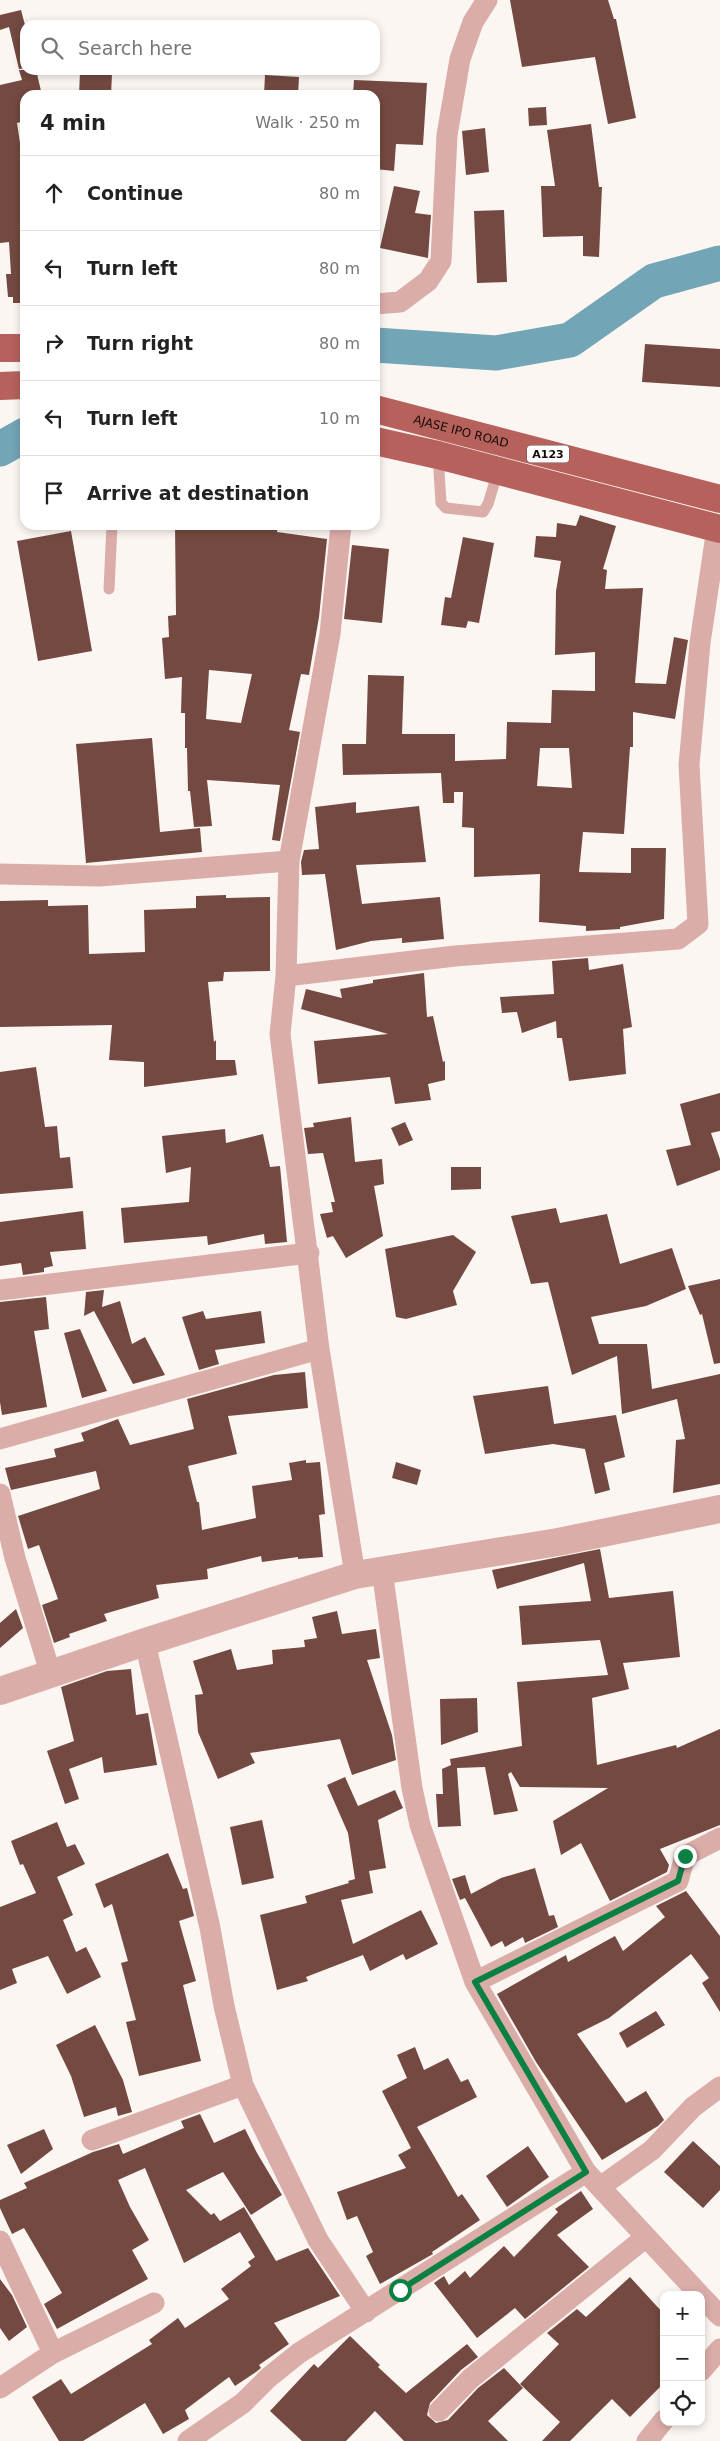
<!DOCTYPE html>
<html lang="en">
<head>
<meta charset="utf-8">
<style>
  :root { --surface:#fff; --page:#f2f2f2; --text:#222; --muted:#767676; --line:#e0e0e0 }
  body { margin:0; font-family:"DejaVu Sans",sans-serif; background:var(--page); color:var(--text) }
  .controls { position:absolute; right:15px; bottom:15px; display:grid; overflow:hidden; border-radius:10px; box-shadow:0 2px 8px #0003 }
  .controls button { width:45px; height:45px; display:grid; place-items:center; padding:0; border:0; border-bottom:1px solid var(--line); background:var(--surface); color:var(--text); font:25px sans-serif }
  .stop { position:absolute; width:15px; height:15px; margin:-11px; border:4px solid #0b8043; border-radius:50%; background:#fff }
  .stop.end { background:#0b8043; border-color:#fff; box-shadow:0 1px 5px #0008 }
  .list { margin:0; padding:0; list-style:none }
  h2 { display:flex; justify-content:space-between; align-items:center; height:65px; margin:0; padding:0 20px; font-size:21px }
  h2 small { font-size:16px; font-weight:400; color:var(--muted) }
  .list li { display:grid; grid-template-columns:32px 1fr auto; gap:15px; align-items:center; box-sizing:border-box; height:75px; padding:0 20px; border-top:1px solid var(--line) }
  .list b { display:block; font-size:19px; white-space:nowrap }
  .list em { font-size:16px; font-style:normal; color:var(--muted) }
  .icon { flex:none; width:28px; height:28px; fill:none; stroke:currentColor; stroke-width:2; stroke-linecap:round; stroke-linejoin:round }
  .map { position:relative; flex:none; width:720px; height:2441px; overflow:hidden }
  .search { position:absolute; background:var(--surface); box-shadow:0 2px 8px #0003; left:20px; top:20px; width:360px; height:55px; display:flex; align-items:center; gap:12px; box-sizing:border-box; padding:0 18px; border-radius:15px; color:var(--muted); font-size:19px }
  .panel { position:absolute; background:var(--surface); box-shadow:0 2px 8px #0003; left:20px; top:90px; width:360px; height:440px; border-radius:15px }
  .map>svg:first-child { display:block }
  .lines { fill:none; stroke-linecap:round; stroke-linejoin:round }
  .river { stroke:#72a5b5; stroke-width:35 }
  .building { fill:#734941; fill-rule:evenodd }
  .service { stroke:#dbada9; stroke-width:11 }
  .minor { stroke:#dbada9; stroke-width:21 }
  .tertiary { stroke:#dbada9; stroke-width:28 }
  .trunk { stroke:#b6615c; stroke-width:28 }
  .route { stroke:#0b8043; stroke-width:6 }
  .labels { text-anchor:middle; dominant-baseline:central; stroke-width:5; stroke-linejoin:round; paint-order:stroke }
  .shield { fill:#fff; stroke:#5a5450; stroke-width:1 }
  .shield-label { font-size:11px; font-weight:bold; fill:#140a05 }
  .street-label { font-size:12px; fill:#140a05; stroke:#fff }
</style>
</head>
<body>
<div class="map">
<svg width="720" height="2441" viewBox="0 0 720 2441">
  <rect width="100%" height="100%" fill="#fcf6f2"/>
  <g class="lines">
    <path class="river" d="M375 345 496 353 570 340 654 281 720 263
      M0 449 25 435"/>
  </g>
  <path class="building" d="M510 0H608L614 19H616L636 118 608 124 595 57 522 67Z
    M21 10 25 25V68L19 69 9 27 0 30V15Z
    M19 70H36L42 95H25V121L17 123 25 176V303H13V297H8L6 274H11L9 242 0 243V85L22 80Z
    M80 72 112 74 111 95H79Z
    M265 75 299 77 298 95H264Z
    M354 80 427 83 423 145 396 144 394 171 375 169V95H353Z
    M546 107 547 125 529 126 528 108Z
    M591 124 599 187H602L599 257 583 256V236L543 237 541 186H555L547 130Z
    M485 128 489 172 466 175 462 131Z
    M394 186 420 191 415 213 431 215 428 258 380 248Z
    M504 210 507 282 477 283 474 211Z
    M645 344 720 349V387L642 382Z
    M580 515 616 526 603 569 607 570 605 589 643 588 635 683 666 684 674 637 688 640 675 719 633 712V747H630L624 834 583 832 579 872 631 873V848H666L664 919 620 927V929L586 931V926L539 922 540 874 474 877V828L462 827 463 792H454V803H443L441 773 343 775 342 744H366L368 675 404 676 402 734H455V761L506 759 507 722 551 723 552 690 595 691V652L555 655 556 591 561 561 534 557 536 536 556 537 557 523 576 526ZM540 748H569L572 788 537 786Z
    M175 525H278L277 532 327 539 319 617 309 675 301 674 289 730 300 732 280 841 272 840 280 785 207 780 212 826 194 827 190 791H188L187 748H185V713H181L182 677 165 679 162 638 169 637 168 616 176 615ZM209 670 252 674 241 723 206 719Z
    M71 531 92 651 38 661 17 541Z
    M463 537 494 543 479 623 468 621 466 628 441 625 445 597 451 598Z
    M352 545 389 549 382 623 344 619Z
    M152 738 160 832 200 828 202 852 86 863 76 744Z
    M356 802V813L419 806 426 862 356 865 362 904 440 897 444 939 402 943V938L371 941 336 950 325 874 302 875 301 862 304 850 319 849 315 807Z
    M226 895V898L270 897V971L224 972 223 981 208 982 214 1042 216 1040V1060H235L237 1075 144 1087V1062L109 1060 112 1025 0 1027V901L48 900V906L88 905 89 954 145 952 144 910 196 908V896Z
    M588 958 589 970 623 964 632 1027 623 1029 626 1074 569 1081 562 1038H557L556 1021 522 1033 517 1012 502 1013 500 997 554 994 552 961Z
    M424 973 427 1017 433 1016 443 1062 445 1061V1080L428 1084 431 1100 395 1104 390 1077 318 1084 314 1041 388 1034 301 1009 306 989 342 998 340 989 373 983V980Z
    M36 1067 45 1127 57 1126 60 1158 70 1157 73 1188 0 1194V1072Z
    M720 1093V1131L711 1133 720 1159V1170L677 1186 666 1150 691 1145 680 1104Z
    M351 1117 355 1162 382 1159 384 1184 374 1186 383 1236 346 1258 333 1236 327 1238 320 1214 333 1212 331 1202H335L323 1153 308 1154 304 1128 314 1127 313 1123Z
    M405 1122 413 1140 399 1146 391 1128Z
    M225 1129 226 1143 263 1134 270 1167 280 1166 287 1242 265 1244 264 1234 208 1245 207 1236 124 1243 121 1208 189 1202 191 1167 166 1173 162 1136Z
    M451 1167H481V1189L451 1190Z
    M556 1208 560 1223 607 1214 620 1264 672 1248 686 1289 646 1306 591 1317 599 1344H647L652 1389 720 1374V1484L673 1493 676 1440 685 1439 677 1399 622 1414 617 1356 572 1375 548 1282 531 1284 511 1216Z
    M83 1211 86 1249 50 1252 53 1266 44 1268V1272L23 1275 21 1263 0 1266V1222Z
    M453 1235 476 1252 453 1291 457 1305 406 1319 396 1317 385 1249Z
    M720 1279V1363L714 1364 702 1314 700 1315 688 1286Z
    M104 1290 102 1307 120 1301 132 1344 145 1337 165 1375 133 1384 94 1311 84 1316 86 1292Z
    M46 1297 49 1329 34 1331 47 1407 2 1415 0 1402V1302Z
    M203 1311 206 1319 261 1311 265 1343 215 1350 219 1364 199 1370 182 1317Z
    M80 1329 107 1391 82 1398 64 1333Z
    M305 1372 308 1408 228 1416 237 1454 188 1466 197 1502H199L202 1530 256 1518 252 1486 292 1480 289 1463 306 1460V1463L320 1462 325 1514 319 1515 323 1557 298 1559V1557L262 1562 261 1556 207 1569 208 1579 156 1585 159 1598 104 1614 107 1621 69 1634 70 1637 54 1643 42 1605 58 1599 39 1545 28 1549 18 1516 100 1489 96 1471 11 1490 5 1468 56 1457 54 1449 84 1441 81 1433 118 1419 130 1445 194 1429 187 1399 274 1375Z
    M548 1386 554 1424 616 1415 625 1457 604 1463 610 1490 595 1494 585 1449 553 1444 485 1454 473 1396Z
    M396 1462 421 1470 417 1485 392 1478Z
    M600 1549 609 1598 673 1591 680 1657 623 1663 629 1689 592 1698 597 1765 676 1745 677 1748 720 1729V1825L660 1849 669 1865 667 1872 610 1901 581 1843 561 1855 553 1821 608 1788 520 1787 511 1772 508 1774 518 1811 494 1815 485 1767 457 1768 461 1826 438 1827 436 1794H443L442 1769 451 1765 450 1759 522 1746 517 1682 608 1675 600 1640 522 1645 519 1606 591 1601 584 1563 497 1589 492 1570Z
    M16 1609 23 1628 0 1648V1623Z
    M337 1611 342 1634 376 1629 380 1658 367 1660 392 1735 396 1760 352 1775 340 1739 250 1753 255 1763 218 1779 198 1732 195 1695 203 1694 193 1661 231 1649 237 1670 273 1664 272 1650 305 1647 304 1640 317 1638 312 1617Z
    M131 1669 136 1715 148 1713 157 1765 104 1773 102 1757 69 1769 79 1799 65 1804 47 1751 74 1741 61 1687 107 1671Z
    M477 1698 478 1732 441 1745 440 1699Z
    M345 1777 358 1806 395 1790 403 1808 378 1820 386 1868 369 1871 373 1893 341 1900 353 1944 421 1910 438 1944 406 1960 403 1954 370 1971 363 1955 306 1977 308 1981 277 1990 260 1915 307 1903 305 1896 349 1883 348 1881 355 1879 348 1833 327 1785Z
    M262 1820 274 1878 242 1885 230 1827Z
    M57 1822 67 1847 75 1844 85 1864 57 1877 73 1915 63 1920 76 1952 86 1947 101 1977 67 1994 48 1956 12 1969 17 1983 0 1990V1907L36 1893 23 1864 20 1865 11 1841Z
    M168 1853 183 1889 187 1888 194 1916 179 1921 196 1981 183 1985 201 2061 139 2076 126 2022 136 2020 121 1963 128 1961 112 1904 104 1908 95 1884Z
    M535 1868 549 1916 554 1915 558 1927 525 1943 523 1937 505 1947 502 1941 491 1947 465 1898 460 1900 452 1879 465 1875 471 1894 501 1878Z
    M686 1891 720 1936V2012L702 1983 709 1978 691 1954 609 2018 577 2034 626 2103 646 2091 664 2120 658 2126 602 2160 536 2062 497 1994 566 1955 568 1962 615 1936 623 1951 665 1917 656 1906Z
    M656 2011 665 2025 627 2048 619 2033Z
    M95 2025 123 2080 132 2112 118 2116 116 2107 84 2117 71 2076 56 2045Z
    M415 2047 424 2070 448 2058 461 2082 468 2079 477 2097 417 2127 458 2197 462 2194 480 2220 432 2252 433 2254 380 2284 366 2256 373 2252 357 2216 347 2220 337 2192 406 2168 398 2155 411 2148 382 2091 407 2078 397 2055Z
    M200 2114 214 2143 245 2129 257 2153 282 2195 251 2215 223 2172 186 2190 211 2215 214 2213 220 2221 244 2207 276 2261 308 2248 340 2296 274 2323 289 2344 259 2365 261 2368 256 2372 235 2386 229 2377 185 2410 189 2419 163 2434 145 2403 83 2441H59L32 2397 61 2379 71 2394 152 2344 149 2340 178 2318 185 2328 229 2299 221 2289 251 2266 248 2262 255 2257 240 2232 184 2263 145 2168 118 2180 130 2207 149 2240 132 2250 148 2279 57 2329 44 2304 62 2293 24 2228 12 2234 0 2208V2200L27 2188 24 2183 93 2152 119 2144 123 2154 184 2128 181 2121Z
    M44 2129 53 2149 21 2174 7 2145Z
    M693 2141 720 2166V2190L703 2208 664 2172Z
    M528 2146 549 2177 507 2207 486 2176Z
    M581 2191 593 2209 557 2235 589 2267 525 2319 515 2308 477 2338 434 2283 444 2276 449 2285 465 2271 470 2278 504 2246 514 2257 558 2212 555 2209Z
    M630 2277 664 2314V2383L630 2417 612 2399 570 2441H542L560 2422 520 2384 559 2344 547 2333 577 2309 586 2317Z
    M0 2279 12 2295 27 2327 9 2341 0 2328Z
    M350 2336 380 2365 378 2367 406 2393 467 2344 478 2357 461 2370 430 2403 427 2415 436 2423 448 2420 478 2388 504 2368 523 2388 488 2421 508 2441H404L375 2411 346 2441H302L270 2411 314 2364 318 2368Z"/>
  <g class="lines">
    <path class="service" d="M438 455 441 503 446 508 483 512 488 504 498 471
      M109 589 112 525"/>
    <path class="minor" d="M375 304 400 302 428 281 441 261 447 135 460 59 473 22 487 0
      M341 525 330 634 289 861 286 976 280 1034 319 1349 355 1575
      M0 874 99 876 289 861
      M286 976 455 956 678 939 698 924 689 765 700 643 717 528
      M0 1290 309 1253
      M0 1439 319 1349
      M0 1494 15 1558 51 1675
      M382 1570 412 1788 420 1825 475 1982 586 2172 700 2295
      M145 1642 210 1928 224 2006 243 2085 318 2240 366 2312
      M475 1982 678 1881 685 1856 720 1838
      M92 2140 243 2085
      M600 2187 652 2150 693 2107 720 2087
      M0 2241 53 2353
      M701 2296 720 2316
      M701 2371 720 2349
      M0 2388 53 2353 154 2303
      M439 2411 470 2379 646 2237
      M188 2441 243 2403 268 2378 299 2353 586 2172
      M647 2441 664 2420"/>
    <path class="tertiary" d="M0 1691 145 1642 355 1575 558 1542 720 1509"/>
    <g class="trunk">
      <path d="M0 348H25"/>
      <path d="M0 386 25 385"/>
      <path id="s1" d="M375 409 720 499"/>
      <path d="M375 441 438 455 720 529"/>
    </g>
  </g>
  <g class="lines">
    <path class="route" d="M400 2290 586 2172 475 1982 678 1881 685 1856"/>
  </g>
  <g class="labels">
    <rect class="shield" x="527" y="445.5" width="42" height="17" rx="4"/>
    <g class="shield-label">
      <text x="548" y="454">A123</text>
    </g>
    <g class="street-label">
      <text stroke="none"><textPath href="#s1" startOffset="89">AJASE IPO ROAD</textPath></text>
    </g>
  </g>
</svg>
<div class="controls">
<button>+</button>
<button>−</button>
<button><svg class="icon" aria-label="locate" viewBox="0 0 24 24"><circle cx="12" cy="12" r="6"/><path d="M12 2v4M12 18v4M2 12h4M18 12h4"/></svg></button>
</div>
<div class="stop" style="left:400px;top:2290px"></div>
<div class="stop end" style="left:685px;top:1856px"></div>
<div class="search"><svg class="icon" aria-label="search" viewBox="0 0 24 24"><circle cx="10" cy="10" r="6"/><path d="M15 15l6 6"/></svg>Search here</div>
<section class="panel">
<h2>4 min<small>Walk · 250 m</small></h2>
<ul class="list">
<li><svg class="icon" aria-label="ahead" viewBox="0 0 24 24"><path d="M12 20V5M6 11l6-6 6 6"/></svg><div><b>Continue</b></div><em>80 m</em></li>
<li><svg class="icon" aria-label="left" viewBox="0 0 24 24"><path d="M17 20v-9H6M10 6l-5 5 5 5"/></svg><div><b>Turn left</b></div><em>80 m</em></li>
<li><svg class="icon" aria-label="right" viewBox="0 0 24 24"><path d="M7 20v-9h11M14 6l5 5-5 5"/></svg><div><b>Turn right</b></div><em>80 m</em></li>
<li><svg class="icon" aria-label="left" viewBox="0 0 24 24"><path d="M17 20v-9H6M10 6l-5 5 5 5"/></svg><div><b>Turn left</b></div><em>10 m</em></li>
<li><svg class="icon" aria-label="arrive" viewBox="0 0 24 24"><path d="M6 21V4h12l-3 4 3 4H6"/></svg><div><b>Arrive at destination</b></div></li>
</ul>
</section>
</div>
</body>
</html>
